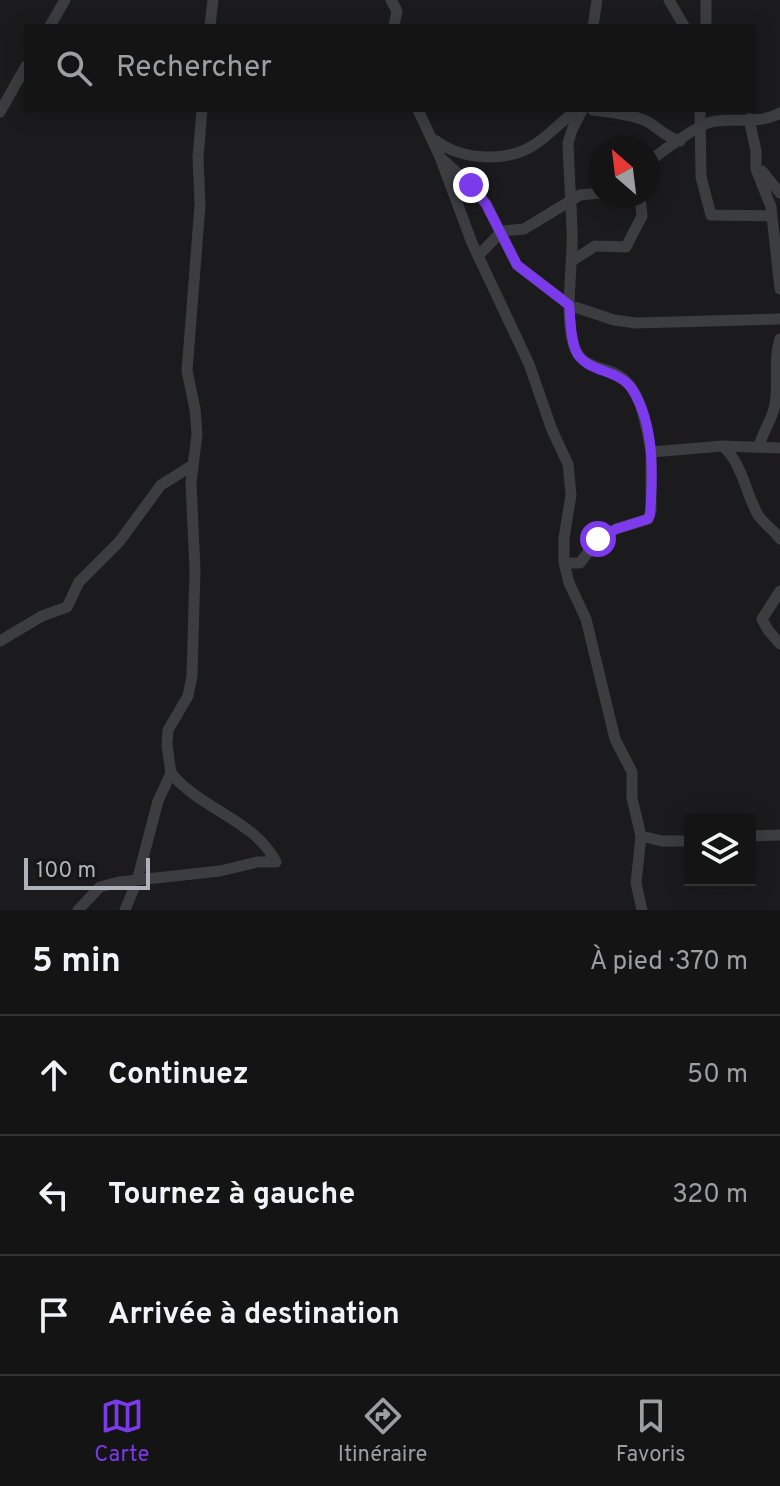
<!DOCTYPE html>
<html lang="fr">
<head>
<meta charset="utf-8">
<style>
  :root { --surface:#141415; --page:#212122; --text:#f1f3f6; --muted:#9d9ea0; --line:#333334; --accent:#7c3aed }
  body { margin:0; font-family:Overpass,sans-serif; background:var(--page); color:var(--text) }
  .controls { position:absolute; right:24px; bottom:24px; display:grid; overflow:hidden; border-radius:0px; box-shadow:0 4px 20px #0003 }
  .controls button { width:72px; height:72px; display:grid; place-items:center; padding:0; border:0; border-bottom:2px solid var(--line); background:var(--surface); color:var(--text); font:40px sans-serif }
  .compass { position:absolute; left:588px; top:136px; width:72px; height:72px; border-radius:50%; background:var(--surface); box-shadow:0 4px 20px #0003; rotate:332deg }
  .scale { position:absolute; left:24px; bottom:20px; width:126px; box-sizing:border-box; padding-left:8px; border:4px solid #afb2ba; border-top:0; font-size:22px; line-height:28px; white-space:nowrap; color:#afb2ba; -webkit-text-stroke:6px #161517; paint-order:stroke }
  .stop { position:absolute; width:24px; height:24px; margin:-18px; border:6px solid #7c3aed; border-radius:50%; background:#fff }
  .stop.end { background:#7c3aed; border-color:#fff; box-shadow:0 2px 8px #0008 }
  .list { margin:0; padding:0; list-style:none }
  h2 { display:flex; justify-content:space-between; align-items:center; height:104px; margin:0; padding:0 32px; font-size:34px }
  h2 small { font-size:26px; font-weight:400; color:var(--muted) }
  .list li { display:grid; grid-template-columns:52px 1fr auto; gap:24px; align-items:center; box-sizing:border-box; height:120px; padding:0 32px; border-top:2px solid var(--line) }
  .list b { display:block; font-size:30px; white-space:nowrap }
  .list em { font-size:26px; font-style:normal; color:var(--muted) }
  .icon { flex:none; width:44px; height:44px; fill:none; stroke:currentColor; stroke-width:2; stroke-linecap:round; stroke-linejoin:round }
  .map { position:relative; flex:none; width:780px; height:910px; overflow:hidden }
  .search { position:absolute; background:var(--surface); box-shadow:0 4px 20px #0003; left:24px; right:24px; top:24px; height:88px; display:flex; align-items:center; gap:20px; box-sizing:border-box; padding:0 28px; border-radius:0px; color:var(--muted); font-size:30px }
  .sheet { height:464px; background:var(--surface) }
  nav { display:flex; justify-content:space-around; align-items:center; box-sizing:border-box; height:112px; border-top:2px solid var(--line); background:var(--surface); font-size:22px; color:var(--muted) }
  nav a { display:grid; justify-items:center; gap:4px }
  nav .on { color:var(--accent) }
  .map>svg:first-child { display:block }
  .lines { fill:none; stroke-linecap:round; stroke-linejoin:round }
  .minor { stroke:#3c3d41; stroke-width:11 }
  .route { stroke:#7c3aed; stroke-width:10 }
</style>
</head>
<body>
<div class="map">
<svg width="780" height="910" viewBox="0 0 780 910">
  <rect width="100%" height="100%" fill="#1b1a1c"/>
  <g class="lines">
    <path class="minor" d="M391 0 397 11 394 26
      M669 0 684 26
      M706 0V26
      M50 26 65 0
      M210 26 213 0
      M593 26 597 0
      M418 110 440 157 472 243 529 364 552 430 568 464 571 495 564 538V563L569 583 586 619 615 739 632 772V798L641 836 636 883 642 910
      M582 110 572 130 568 143C569 172 571 200 572 229 574 263 562 321 576 351 583 367 604 367 618 375 642 389 646 426 651 452L723 446C743 465 745 492 758 515 764 524 774 530 780 539
      M593 110C609 112 631 114 646 121 660 128 661 135 680 141
      M700 110 701 177 711 215 772 216
      M0 112 26 66
      M749 119 756 151V169L771 207 780 289
      M435 140C462 161 509 163 537 143 551 133 563 120 577 110
      M442 159 471 185 486 204 517 265 569 305 614 320 636 323 780 319
      M648 163C659 153 698 125 711 122 734 117 760 125 780 113
      M756 169 762 171 780 193
      M478 256 502 231 524 229 580 195 600 193
      M572 261 595 246 626 247 642 216 640 196
      M723 446 780 448
      M759 447C762 432 773 419 775 404 779 382 773 361 780 339
      M564 563H580L598 539 616 529 648 519 651 510V452
      M780 591 762 619 768 630 780 644
      M0 641 42 616 67 607 79 582 119 542 161 485 193 465
      M641 836 662 841H690
      M750 836 780 835
      M78 910 100 887 119 882 220 871 257 862H276C255 820 201 810 171 773
      M125 910 137 881 158 801 171 773 167 745 168 730 188 696 192 676 195 570 191 483 197 434 195 409 187 371 200 205 198 157 202 110"/>
  </g>
  <g class="lines">
    <path class="route" d="M471 185 486 204 517 265 569 305C571 319 570 340 577 353 588 373 619 369 632 389 655 425 653 475 650 515L648 519 616 529 598 539"/>
  </g>
</svg>
<div class="controls">
<button><svg class="icon" aria-label="layers" viewBox="0 0 24 24"><path d="M12 4l9 5-9 5-9-5zM3 14l9 5 9-5"/></svg></button>
</div>
<svg class="compass" viewBox="-18 -18 36 36"><path d="M0-13l5 13h-10z" fill="#e53935"/><path d="M0 13l5-13h-10z" fill="#9d9ea0"/></svg>
<div class="scale">100 m</div>
<div class="stop" style="left:598px;top:539px"></div>
<div class="stop end" style="left:471px;top:185px"></div>
<div class="search"><svg class="icon" aria-label="search" viewBox="0 0 24 24"><circle cx="10" cy="10" r="6"/><path d="M15 15l6 6"/></svg>Rechercher</div>
</div>
<section class="sheet">
<h2>5 min<small>À pied · 370 m</small></h2>
<ul class="list">
<li><svg class="icon" aria-label="ahead" viewBox="0 0 24 24"><path d="M12 20V5M6 11l6-6 6 6"/></svg><div><b>Continuez</b></div><em>50 m</em></li>
<li><svg class="icon" aria-label="left" viewBox="0 0 24 24"><path d="M17 20v-9H6M10 6l-5 5 5 5"/></svg><div><b>Tournez à gauche</b></div><em>320 m</em></li>
<li><svg class="icon" aria-label="arrive" viewBox="0 0 24 24"><path d="M6 21V4h12l-3 4 3 4H6"/></svg><div><b>Arrivée à destination</b></div></li>
</ul>
</section>
<nav>
<a class="on"><svg class="icon" aria-label="map" viewBox="0 0 24 24"><path d="M3 6l6-2 6 2 6-2v14l-6 2-6-2-6 2zM9 4v14M15 6v14"/></svg>Carte</a>
<a><svg class="icon" aria-label="directions" viewBox="0 0 24 24"><path d="M12 3l9 9-9 9-9-9zM9 14v-3h6M13 9l2 2-2 2"/></svg>Itinéraire</a>
<a><svg class="icon" aria-label="saved" viewBox="0 0 24 24"><path d="M7 4h10v16l-5-4-5 4z"/></svg>Favoris</a>
</nav>
</body>
</html>
